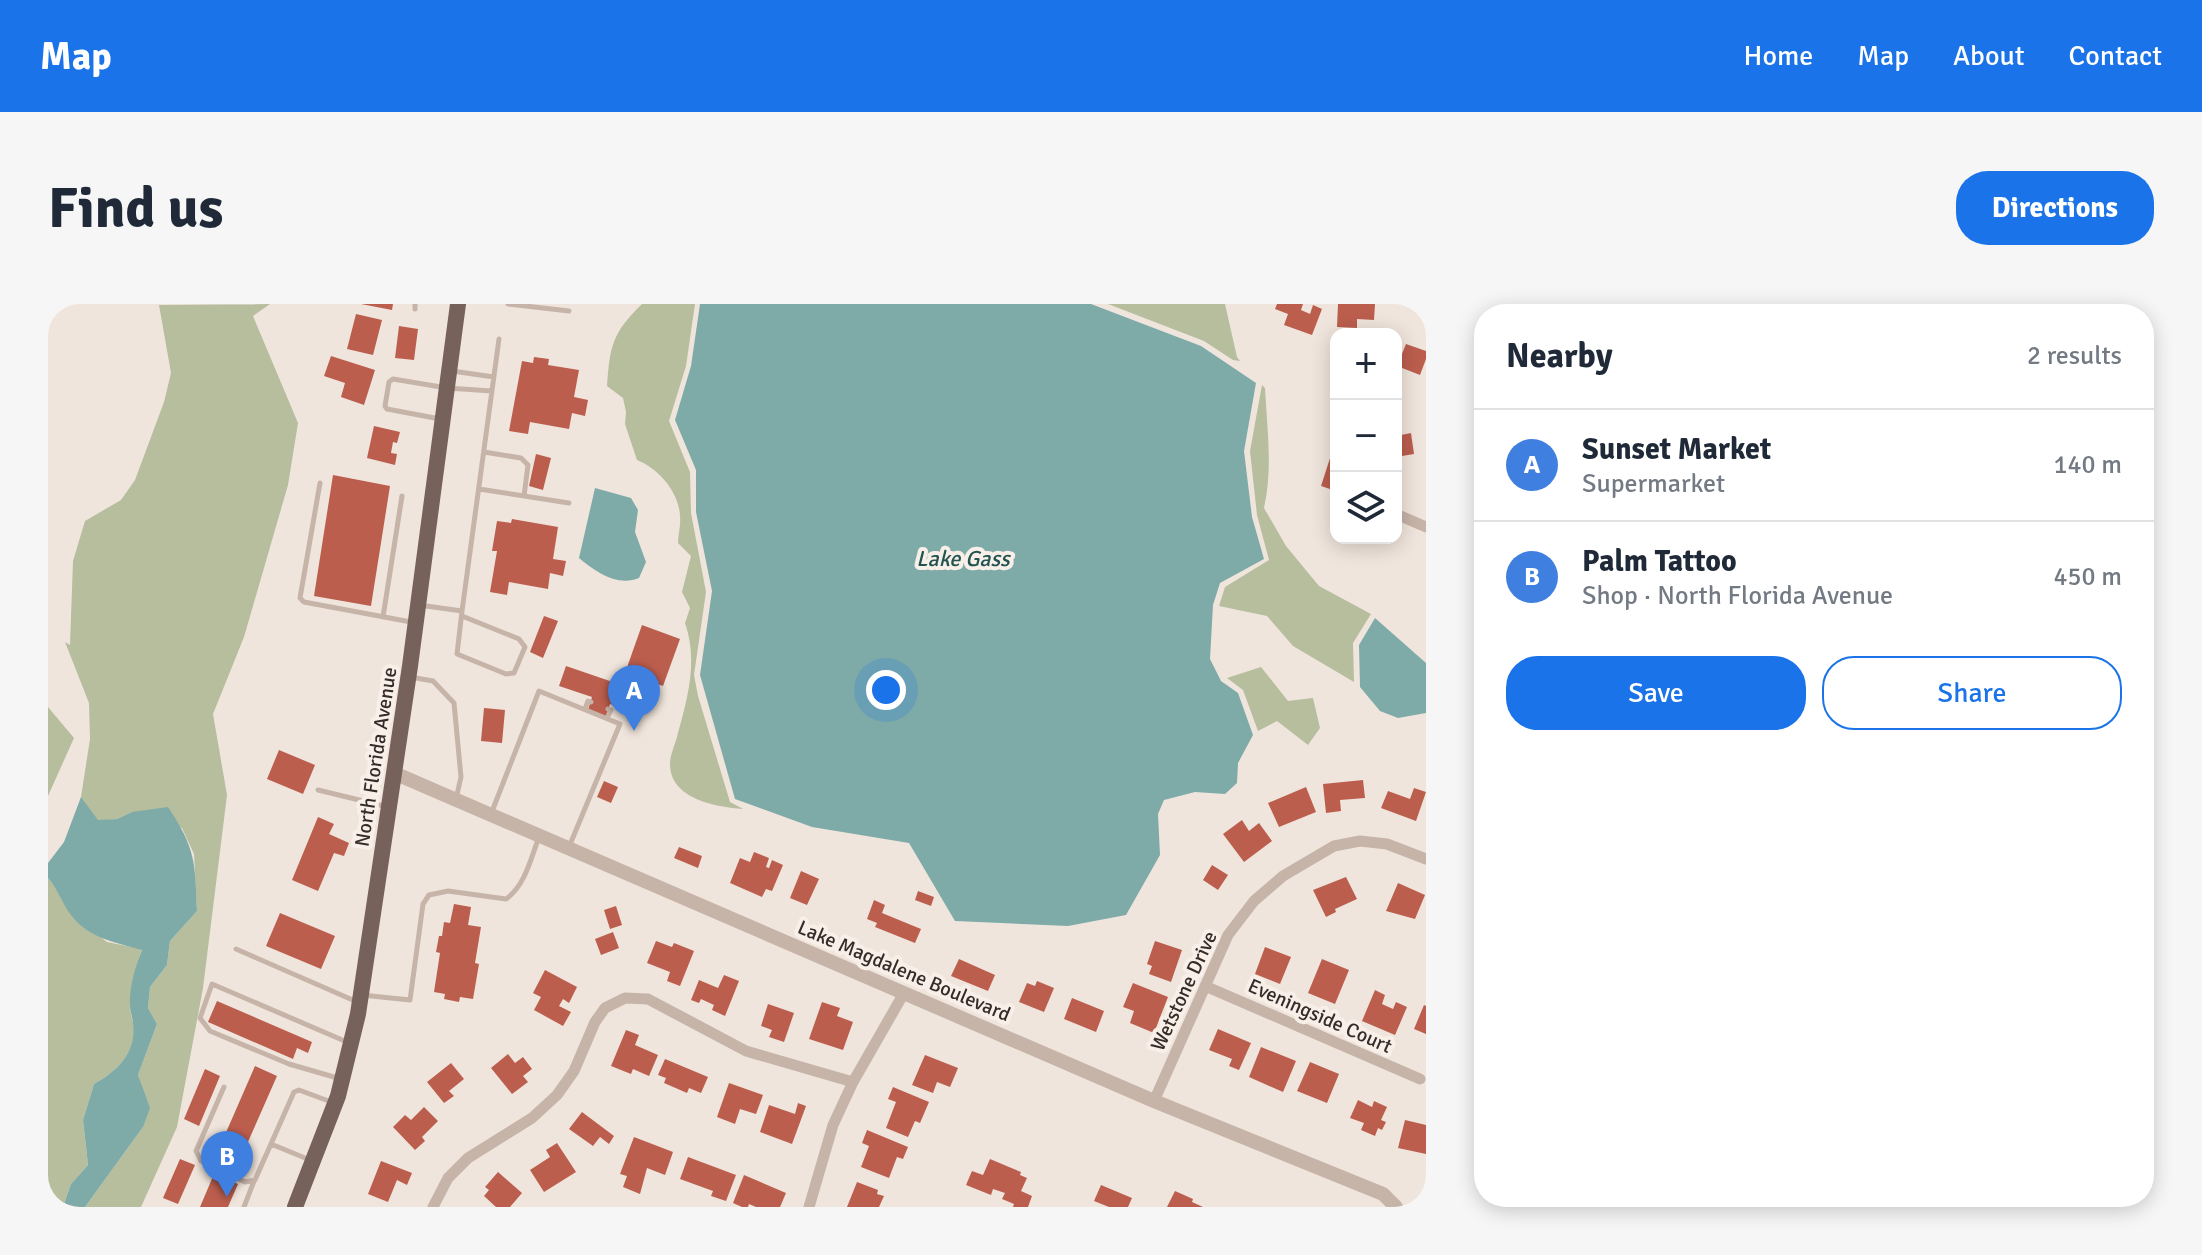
<!DOCTYPE html>
<html lang="en">
<head>
<meta charset="utf-8">
<style>
  :root { --surface:#fff; --page:#f6f6f7; --text:#1f2937; --muted:#747a83; --line:#e0e1e3; --accent:#1a73e8 }
  body { margin:0; font-family:Signika,sans-serif; background:var(--page); color:var(--text) }
  .controls { position:absolute; right:24px; top:24px; display:grid; overflow:hidden; border-radius:16px; box-shadow:0 4px 20px #0003 }
  .controls button { width:72px; height:72px; display:grid; place-items:center; padding:0; border:0; border-bottom:2px solid var(--line); background:var(--surface); color:var(--text); font:40px sans-serif }
  .you { position:absolute; left:838px; top:386px; width:28px; height:28px; margin:-20px; border:6px solid #fff; border-radius:50%; background:#1a73e8; box-shadow:0 0 0 12px #1a73e833 }
  .badge { display:grid; place-items:center; width:52px; height:52px; border-radius:50%; background:var(--accent); color:#fff; font-size:26px; font-weight:700 }
  .pin { position:absolute; translate:-50% -66px; filter:drop-shadow(0 2px 4px #0008) }
  .pin::after { content:''; position:absolute; top:42px; width:28px; height:24px; background:inherit; clip-path:polygon(0 0,100% 0,50% 100%) }
  .list { margin:0; padding:0; list-style:none }
  h2 { display:flex; justify-content:space-between; align-items:center; height:104px; margin:0; padding:0 32px; font-size:34px }
  h2 small { font-size:26px; font-weight:400; color:var(--muted) }
  .list li { display:grid; grid-template-columns:52px 1fr auto; gap:24px; align-items:center; box-sizing:border-box; height:112px; padding:0 32px; border-top:2px solid var(--line) }
  .list b { display:block; font-size:30px; white-space:nowrap }
  .list p { margin:0; font-size:26px; white-space:nowrap; color:var(--muted) }
  .list em { font-size:26px; font-style:normal; color:var(--muted) }
  .actions { display:flex; gap:16px; padding:24px 32px }
  .actions a { flex:1; padding:18px 0; border:2px solid var(--accent); border-radius:32px; text-align:center; font-size:28px; color:var(--accent) }
  .actions .main { background:var(--accent); color:#fff }
  .icon { flex:none; width:44px; height:44px; fill:none; stroke:currentColor; stroke-width:2; stroke-linecap:round; stroke-linejoin:round }
  .map { position:relative; flex:none; width:1378px; height:903px; overflow:hidden; border-radius:32px }
  header { display:flex; align-items:center; gap:48px; box-sizing:border-box; height:112px; padding:0 40px; background:var(--accent); color:#fff }
  header strong { font-size:38px }
  nav { display:flex; gap:44px; margin-inline-start:auto; font-size:28px }
  .intro { display:flex; align-items:center; justify-content:space-between; box-sizing:border-box; height:192px; padding:0 48px }
  h1 { margin:0; font-size:56px }
  .button { padding:20px 36px; border-radius:32px; background:var(--accent); color:#fff; font-size:28px; font-weight:700 }
  main { display:flex; gap:48px; padding:0 48px }
  aside { flex:1; background:var(--surface); border-radius:32px; box-shadow:0 4px 20px #0003 }
  .map>svg:first-child { display:block }
  .green { fill:#b6be9e }
  .water { fill:#7eaba8 }
  .building { fill:#bc5e4e }
  .lines { fill:none; stroke-linecap:round; stroke-linejoin:round }
  .service { stroke:#c7b4a9; stroke-width:5 }
  .minor { stroke:#c7b4a9; stroke-width:11 }
  .tertiary { stroke:#c7b4a9; stroke-width:14 }
  .primary { stroke:#76615b; stroke-width:16 }
  .labels { text-anchor:middle; dominant-baseline:central; stroke-width:8; stroke-linejoin:round; paint-order:stroke }
  .street-label { font-size:20px; fill:#352b28; stroke:#f8efe8 }
  .water-label { font-size:22px; font-style:italic; fill:#215351; stroke:#f8efe8 }
</style>
</head>
<body>
<header>
<strong>Map</strong>
<nav><a>Home</a><a>Map</a><a>About</a><a>Contact</a></nav>
</header>
<div class="intro"><h1>Find us</h1><a class="button">Directions</a></div>
<main>
<div class="map">
<svg width="1378" height="903" viewBox="0 0 1378 903">
  <rect width="100%" height="100%" fill="#f0e5dc"/>
  <path class="green" d="M222 0 205 12 250 119 240 181 196 333 165 410 179 491 155 684 129 823 93 903H37L95 823 94 785 90 771 109 720 100 704 102 683 119 661 122 637 149 607 146 550 134 524 84 508 69 515 49 517 33 493 42 435 41 399 17 338 22 341 25 257 37 217 73 196 87 176 116 98 123 69 111 1Z
    M594 0H647L638 62 621 117 642 168 643 209 658 288 646 371 650 392 682 498 695 505C668 503 622 495 622 460 622 450 628 439 630 429 640 393 650 356 637 319L642 304 634 288 643 252 630 239C630 231 633 221 632 212 631 188 611 165 589 156L577 120 578 108 575 94 559 82C562 42 564 29 594 0Z
    M1060 0H1177L1189 53 1192 57 1185 56 1156 37Z
    M1214 81 1217 84C1219 124 1225 165 1216 204L1238 242 1271 282 1323 310 1305 339 1306 378 1245 342 1219 312 1171 302 1177 283 1221 256 1209 211 1202 147Z
    M1213 363 1240 397 1265 394 1272 424 1260 441 1229 417 1210 427 1195 386 1179 374Z
    M0 403 26 434 0 492Z
    M0 574 11 586 21 608 59 638 94 645C88 662 82 683 82 702 82 710 86 718 86 727 85 753 67 768 46 780L35 816 40 861 23 880 15 903H0Z"/>
  <path class="water" d="M652 0H1043L1153 42 1208 79 1196 147 1204 213 1216 255 1172 279 1165 301 1162 355 1173 377 1190 389 1205 431 1190 459 1189 479 1177 490 1147 488 1116 496 1110 510 1112 551 1078 611 1020 622 907 617 861 539 764 523 687 495 652 371 664 287 648 208V166L627 116 643 62Z
    M547 184 583 194 590 206 587 228 598 258 591 274C569 283 548 268 531 254Z
    M1327 314 1378 359V409L1350 414 1332 407 1312 383 1311 341Z
    M33 493 50 516 69 515 84 508 120 503C148 545 147 558 149 607L122 637 119 661 102 683 100 704 109 720 90 771 102 804 95 823 37 903H15L23 880 40 861 35 816 46 780C68 768 89 749 85 720 85 714 82 708 82 702 81 684 87 663 94 646 66 638 38 634 20 607 13 596 9 584 0 574V559L16 538Z"/>
  <path class="building" d="M313 0H345L344 6Z
    M1229 0H1255L1253 6 1262 10 1265 1 1274 5 1264 31 1236 21 1240 10 1227 5Z
    M1290 0H1327L1326 16 1309 15V24L1289 23Z
    M308 10 334 16 325 51 299 45Z
    M351 22 370 25 366 56 347 54Z
    M1358 40 1378 47V55L1372 71 1349 62Z
    M283 52 327 66 316 101 293 93 297 79 276 72Z
    M486 53 501 55 500 61 531 66 526 93 540 96 537 112 524 109 521 125 482 118 480 130 461 127 474 57 485 59Z
    M326 122 352 128 349 139 345 138 343 149 349 150 347 161 319 154Z
    M1363 129 1366 150 1348 153V132Z
    M488 150 503 154 495 186 481 182Z
    M1283 151 1288 153V187L1273 182Z
    M285 171 342 182 323 302 266 292Z
    M464 215 510 223 505 255 518 257 515 272 502 269 500 285 461 278 459 291 442 288 449 247H444L449 217 463 219Z
    M496 312 510 317 495 354 482 348Z
    M594 321 632 335 615 382 577 369Z
    M518 362 594 388 587 409 562 400 558 413 540 406 544 393 511 382Z
    M436 404 457 406 454 439 433 437Z
    M231 446 267 461 255 490 219 475Z
    M1315 476 1317 494 1292 496 1293 507 1278 509 1275 480Z
    M556 477 570 483 563 499 549 493Z
    M1258 483 1268 508 1231 523 1220 499Z
    M1366 484 1378 488 1368 517 1333 504 1340 487 1362 495Z
    M270 513 286 520 281 530 301 539 296 552 286 549 270 587 244 576Z
    M1194 516 1201 527 1211 519 1224 537 1196 558 1175 530Z
    M631 543 654 552 650 564 626 554Z
    M706 548 721 554 718 563 721 564 724 556 735 561 724 587 718 585 714 593 682 579 692 554 702 558Z
    M1164 561 1180 571 1170 586 1155 576Z
    M753 567 771 575 759 601 742 594Z
    M1298 573 1309 595 1287 605 1288 608 1278 613 1265 586Z
    M1350 579 1377 591 1367 615 1338 607Z
    M870 587 886 593 883 602 867 596Z
    M826 596 837 601 834 609 873 625 867 639 827 623 829 619 819 615Z
    M406 600 423 603 420 621 433 623 427 659 431 660 425 695 412 693 411 698 396 695 397 690 386 688 392 649 388 648 391 632H394L396 618 402 619Z
    M568 602 574 621 562 625 556 606Z
    M232 609 287 632 273 665 218 642Z
    M565 628 571 644 553 651 547 635Z
    M608 637 624 643 626 639 646 647 632 682 619 677 622 668 599 659Z
    M1107 637 1134 646 1123 678 1101 670 1104 662 1099 660Z
    M1217 643 1243 653 1232 680 1207 670Z
    M911 655 947 671 940 687 903 672Z
    M1274 655 1301 666 1287 700 1260 689Z
    M497 666 529 683 521 699 515 695 511 702 523 708 515 722 486 706 493 693 485 689Z
    M676 671 691 677 677 712 664 706 666 701 653 695 651 699 643 696 651 676 670 684Z
    M989 677 1006 684 996 708 971 698 979 679 987 682Z
    M1085 679 1120 693 1106 729 1082 719 1086 707 1075 703Z
    M1327 686 1337 691 1334 700 1345 705 1348 698 1359 703 1347 731 1314 717Z
    M1024 694 1056 707 1048 728 1016 715Z
    M169 697 264 738 260 749 249 744 245 755 160 718Z
    M774 698 792 704 789 712 805 718 795 746 761 735Z
    M720 700 746 709 736 738 721 733 724 726 713 722Z
    M1376 701 1378 702V730L1366 725Z
    M1170 725 1203 739 1191 766 1181 762 1184 755 1161 746Z
    M578 726 591 731 587 741 610 751 601 772 585 765 583 770 563 762Z
    M1213 743 1248 757 1235 788 1201 773Z
    M460 750 467 759 475 753 484 765 475 772 480 778 464 790 443 764Z
    M877 751 910 764 902 783 889 778 885 789 864 781Z
    M617 755 660 773 653 789 641 784 639 789 616 779 618 774 610 771Z
    M1262 758 1291 770 1279 799 1249 787Z
    M403 759 416 775 401 787 406 792 396 799 379 778Z
    M207 762 229 772 188 865 166 856Z
    M157 765 172 772 151 822 136 815Z
    M681 779 715 791 708 810 692 805 687 820 669 813Z
    M845 783 881 798 872 819 867 817 860 833 838 824 848 798 840 795Z
    M1310 796 1324 803 1326 797 1339 803 1333 816 1338 818 1334 826 1330 824 1327 832 1313 826 1316 819 1302 814Z
    M750 799 758 802 744 840 712 828 721 801 747 810Z
    M376 803 390 817 374 833 377 837 367 846 345 823 357 811 363 816Z
    M534 808 566 832 561 840 552 833 545 842 521 825Z
    M1357 816 1378 821V850L1350 844Z
    M819 826 860 843 855 855 849 853 841 874 813 863 821 842 814 839Z
    M586 833 625 848 617 871 599 864 592 890 575 883 579 872 572 870Z
    M509 839 528 868 496 888 482 866 502 853 498 846Z
    M640 853 688 871 678 897 663 892 665 887 632 875Z
    M132 855 147 861 130 900 115 894Z
    M942 855 973 868 972 871 979 874 973 887 984 892 980 903H965L966 900 954 895 957 889 945 885 943 891 918 881 924 867 935 871Z
    M333 857 364 869 359 881 349 876 340 898 320 890Z
    M450 868 474 889 462 903H448L436 892 441 886 437 883Z
    M166 870 190 880 180 903H152Z
    M696 871 738 889 732 903H708L701 900 700 903H694L685 899Z
    M809 878 830 886 829 890 836 892 831 903H799Z
    M1053 881 1084 894 1080 903H1061L1046 897Z
    M1127 887 1145 895 1144 898 1155 903H1119Z"/>
  <g class="lines">
    <path class="service" d="M460 0 521 7
      M367 5V0
      M404 67 446 73
      M392 115 339 105 337 102 341 78 345 75 399 84 444 87
      M436 148 473 154 480 161 476 192
      M272 179 252 294 256 298 363 318
      M431 185 521 199
      M371 301 414 307 451 35
      M414 312 471 335 477 343 466 369 458 370 409 350 414 307
      M335 313 354 192
      M362 373 385 377 406 399 413 473 408 495
      M537 405 540 397 543 398
      M559 414 563 406 560 405
      M270 486 336 502
      M443 510 491 387 572 420 521 543
      M188 645 307 697
      M314 691 362 696 375 600 381 591 400 587 458 595C477 582 483 554 491 533
      M293 775 241 760 162 727 152 714 164 680 299 738
      M176 783 148 847 153 857 197 878 207 876 246 788 251 786 286 799
      M223 840 262 856
      M196 903 206 877"/>
    <path class="minor" d="M1374 0 1378 4
      M1348 210 1378 223
      M1157 682 1372 775
      M1106 797 1180 631 1206 597 1235 572 1286 542 1312 537 1339 540 1378 555
      M385 903 400 874 420 854 484 814 509 791 526 767 547 718 557 704 577 694 600 695 698 747 805 778
      M761 903 785 821 805 778 856 689"/>
    <path class="tertiary" d="M346 469 1106 797 1335 890 1348 903"/>
    <path class="primary" d="M247 903 290 792 310 710 362 362 410 0"/>
  </g>
  <g class="labels">
    <g class="street-label">
      <text transform="translate(328 453) rotate(-81)">North Florida Avenue</text>
      <text transform="translate(856 667) rotate(23)">Lake Magdalene Boulevard</text>
      <text transform="translate(1136 687) rotate(-65)">Wetstone Drive</text>
      <text transform="translate(1272 712) rotate(24)">Eveningside Court</text>
    </g>
    <g class="water-label">
      <text x="915" y="254">Lake Gass</text>
    </g>
  </g>
</svg>
<div class="controls">
<button>+</button>
<button>−</button>
<button><svg class="icon" aria-label="layers" viewBox="0 0 24 24"><path d="M12 4l9 5-9 5-9-5zM3 14l9 5 9-5"/></svg></button>
</div>
<div class="you"></div>
<div class="pin badge" style="left:586px;top:427px;background:#3f7fe0">A</div>
<div class="pin badge" style="left:179px;top:893px;background:#3f7fe0">B</div>
</div>
<aside>
<h2>Nearby<small>2 results</small></h2>
<ul class="list">
<li><span class="badge" style="background:#3f7fe0">A</span><div><b>Sunset Market</b><p>Supermarket</p></div><em>140 m</em></li>
<li><span class="badge" style="background:#3f7fe0">B</span><div><b>Palm Tattoo</b><p>Shop · North Florida Avenue</p></div><em>450 m</em></li>
</ul>
<div class="actions"><a class="main">Save</a><a>Share</a></div>
</aside>
</main>
</body>
</html>
